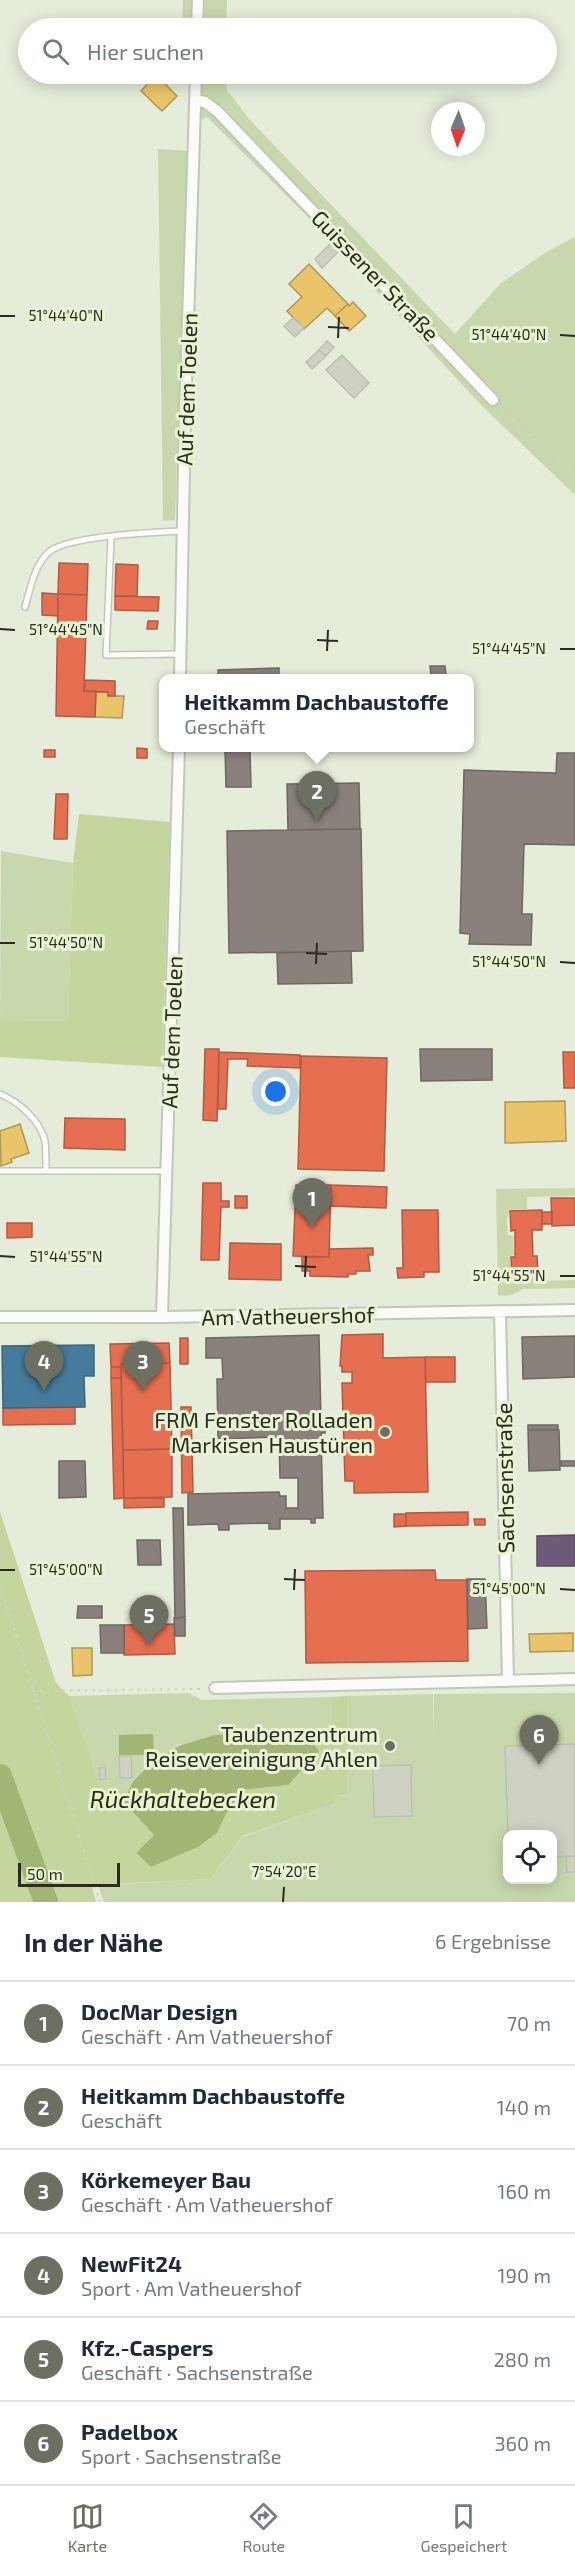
<!DOCTYPE html>
<html lang="de">
<head>
<meta charset="utf-8">
<style>
  :root { --surface:#fff; --page:#f6f6f7; --text:#1f2937; --muted:#747a83; --line:#e0e1e3; --accent:#6b7062 }
  body { margin:0; font-family:"Exo 2",sans-serif; background:var(--page); color:var(--text) }
  .controls { position:absolute; right:18px; bottom:18px; display:grid; overflow:hidden; border-radius:12px; box-shadow:0 3px 15px #0003 }
  .controls button { width:54px; height:54px; display:grid; place-items:center; padding:0; border:0; border-bottom:2px solid var(--line); background:var(--surface); color:var(--text); font:30px sans-serif }
  .compass { position:absolute; left:431px; top:102px; width:54px; height:54px; border-radius:50%; background:var(--surface); box-shadow:0 3px 15px #0003; rotate:182deg }
  .scale { position:absolute; left:18px; bottom:15px; width:102px; box-sizing:border-box; padding-left:6px; border:3px solid #292d21; border-top:0; font-size:16px; line-height:21px; white-space:nowrap; color:#292d21; -webkit-text-stroke:4px #e8f3d3; paint-order:stroke }
  .you { position:absolute; left:276px; top:1092px; width:21px; height:21px; margin:-15px; border:4px solid #fff; border-radius:50%; background:#1a73e8; box-shadow:0 0 0 9px #1a73e833 }
  .badge { display:grid; place-items:center; width:39px; height:39px; border-radius:50%; background:var(--accent); color:#fff; font-size:20px; font-weight:700 }
  .pin { position:absolute; translate:-50% -50px; filter:drop-shadow(0 2px 3px #0008) }
  .pin::after { content:''; position:absolute; top:32px; width:21px; height:18px; background:inherit; clip-path:polygon(0 0,100% 0,50% 100%) }
  .popup { position:absolute; left:159px; top:674px; width:315px; height:78px; box-sizing:border-box; display:grid; place-content:center; border-radius:12px; background:var(--surface); filter:drop-shadow(0 2px 4px #0005); font-size:20px; white-space:nowrap; color:var(--muted) }
  .popup b { font-size:22px; color:var(--text) }
  .popup::after { content:''; position:absolute; left:50%; top:100%; margin-left:-12px; border:12px solid transparent; border-top-color:var(--surface) }
  .list { margin:0; padding:0; list-style:none }
  h2 { display:flex; justify-content:space-between; align-items:center; height:78px; margin:0; padding:0 24px; font-size:26px }
  h2 small { font-size:20px; font-weight:400; color:var(--muted) }
  .list li { display:grid; grid-template-columns:39px 1fr auto; gap:18px; align-items:center; box-sizing:border-box; height:84px; padding:0 24px; border-top:2px solid var(--line) }
  .list b { display:block; font-size:22px; white-space:nowrap }
  .list p { margin:0; font-size:20px; white-space:nowrap; color:var(--muted) }
  .list em { font-size:20px; font-style:normal; color:var(--muted) }
  .icon { flex:none; width:33px; height:33px; fill:none; stroke:currentColor; stroke-width:2; stroke-linecap:round; stroke-linejoin:round }
  .map { position:relative; flex:none; width:575px; height:1902px; overflow:hidden }
  .search { position:absolute; background:var(--surface); box-shadow:0 3px 15px #0003; left:18px; right:18px; top:18px; height:66px; display:flex; align-items:center; gap:15px; box-sizing:border-box; padding:0 21px; border-radius:33px; color:var(--muted); font-size:22px }
  .sheet { height:582px; background:var(--surface) }
  nav { display:flex; justify-content:space-around; align-items:center; box-sizing:border-box; height:84px; border-top:2px solid var(--line); background:var(--surface); font-size:16px; color:var(--muted) }
  nav a { display:grid; justify-items:center; gap:3px }
  nav .on { color:var(--accent) }
  .map>svg:first-child { display:block }
  .green { fill:#c9d8ac; fill-rule:evenodd }
  .forest { fill:#c4d59e; fill-rule:evenodd }
  .water { fill:#a2b574 }
  .homes { fill:#e9c46a; stroke:#af9754; stroke-width:1.5 }
  .shops { fill:#e76f51; stroke:#ae5b43; stroke-width:1.5 }
  .offices { fill:#6d597a; stroke:#594c5f; stroke-width:1.5 }
  .public { fill:#457b9d; stroke:#3d6478; stroke-width:1.5 }
  .industry { fill:#8a817c; stroke:#6d6861; stroke-width:1.5 }
  .lines { fill:none; stroke-linecap:round; stroke-linejoin:round }
  .river { stroke:#a2b574; stroke-width:24 }
  .building { fill:#cdd2c3; stroke:#bcc1b2; stroke-width:1.5 }
  .service-casing { stroke:#c2c7b8; stroke-width:8 }
  .minor-casing { stroke:#c2c7b8; stroke-width:14 }
  .path { stroke:#d0d2cc; stroke-width:2; stroke-dasharray:3 4.5; stroke-linecap:butt }
  .service { stroke:#fbfcf9; stroke-width:5 }
  .minor { stroke:#fbfcf9; stroke-width:10 }
  .ticks { fill:none; stroke:#292d21; stroke-width:2 }
  .poi-dot { fill:#6b7062; stroke:#e8f3d3; stroke-width:2 }
  .labels { text-anchor:middle; dominant-baseline:central; stroke-width:6; stroke-linejoin:round; paint-order:stroke }
  .street-label { font-size:22px; fill:#292d21; stroke:#e8f3d3 }
  .poi-label { font-size:22px; fill:#292d21; stroke:#e8f3d3; text-anchor:end }
  .water-label { font-size:24px; font-style:italic; fill:#252f0a; stroke:#e8f3d3 }
  .ticks-label { font-size:15px; text-anchor:middle; fill:#292d21; stroke:#e8f3d3; stroke-width:6; stroke-linejoin:round; paint-order:stroke }
</style>
</head>
<body>
<div class="map">
<svg width="575" height="1902" viewBox="0 0 575 1902">
  <rect width="100%" height="100%" fill="#e6ecda"/>
  <path class="green" d="M183 0H193L192 28H182Z
    M205 0H227L226 28H204Z
    M202 74H225L227 90 249 119 455 334 500 284 548 251 575 237V495L480 404 305 214 207 117 200 120Z
    M158 149 189 151 175 520 163 521Z
    M1 851 73 863 68 1021 0 1020Z
    M575 1188V1196L527 1197V1209L510 1210 507 1218 508 1235 513 1236 514 1255 510 1256 511 1276H535V1281L575 1280V1288L523 1289 512 1295 498 1296 496 1189Z
    M189 1693 201 1700 332 1697 333 1744H324L305 1735 180 1744 151 1760 133 1780 127 1790 102 1793 69 1696Z
    M575 1693V1902H104L98 1885 210 1879 243 1837 334 1804V1796L347 1795V1696L433 1694 434 1734V1694ZM508 1834H552V1880H508Z"/>
  <path class="forest" d="M79 814 170 822 162 1067 0 1057V1020L68 1021 73 863Z
    M0 1512 56 1683 69 1696 102 1792 127 1790C157 1739 219 1729 274 1733 284 1734 297 1733 306 1735 316 1738 322 1743 332 1744V1697L347 1696V1795L335 1796 334 1804 243 1836 210 1879 92 1885 96 1902H0ZM151 1763 288 1785 243 1790 227 1812 217 1833 198 1847 151 1867 136 1853 154 1835 125 1801 133 1780Z"/>
  <path class="water" d="M153 1734 154 1755H119V1735Z
    M262 1734 309 1738 319 1751 288 1785 243 1790 227 1812 217 1833 198 1847 151 1867 136 1853 154 1835 124 1802 133 1781 151 1763 179 1746 215 1735Z"/>
  <path class="homes" d="M156 75 177 96 162 111 141 91Z
    M309 264 348 304 335 316 327 308 304 329 287 311 302 297 289 284Z
    M353 302 366 316 349 331 335 316 348 304 349 306Z
    M96 691 108 692V696H124L122 718 95 717Z
    M565 1101 566 1141 505 1143V1102Z
    M20 1124 29 1153 11 1159 12 1162 1 1166 0 1131Z
    M573 1633V1651L530 1652 529 1634Z
    M72 1648H92V1675L73 1676Z"/>
  <path class="shops" d="M59 563 88 564 87 595 58 594Z
    M116 564 138 565 137 596H115Z
    M42 593 58 594V616L42 615Z
    M58 594 87 595 84 691H96L95 717 56 716Z
    M115 596 159 597 158 611 115 610Z
    M148 621H158L157 629H147Z
    M85 680 115 681V696H108V692L84 691Z
    M137 748 147 749V758H137Z
    M44 750H55V757H44Z
    M56 794H68L67 839H54Z
    M205 1049H219L217 1121 203 1120Z
    M219 1052 300 1055V1068L247 1066 248 1059H228L226 1109H218Z
    M563 1052H575V1088H564Z
    M301 1056 387 1058 384 1171 298 1169Z
    M65 1118 125 1119V1150L64 1148Z
    M203 1183H221V1201H229V1207H221L219 1260H201Z
    M296 1185H331L329 1257 293 1256Z
    M331 1185 387 1187 386 1208 330 1206Z
    M235 1196H247V1208H235Z
    M551 1198H575V1225L552 1226Z
    M402 1210H438L439 1272H424V1277L398 1278 397 1268H403Z
    M542 1210V1230H532L533 1256H537L538 1275H512L511 1257H515V1230L511 1231 510 1211Z
    M542 1212H552V1224H542Z
    M7 1223H32V1237L7 1238Z
    M230 1243 281 1244V1280L229 1279Z
    M373 1248V1255H368L370 1271H356V1274H348V1277L310 1276V1271H302V1257H329V1249Z
    M383 1334V1358L425 1357 428 1492 354 1493V1481H345L342 1383H352V1372H342V1366H340L342 1335Z
    M180 1338H188V1364H180Z
    M169 1343 170 1363 121 1364V1367H111L110 1344Z
    M425 1357H455V1382H426Z
    M170 1363 172 1449 123 1450 121 1364Z
    M111 1367H121V1378H111Z
    M111 1378H121L124 1498 114 1499Z
    M75 1406V1424L3 1425V1408Z
    M181 1407H191L193 1492 182 1493Z
    M172 1449V1497L124 1498 123 1450Z
    M124 1498H164V1507L124 1508Z
    M468 1512V1525L406 1526V1513Z
    M394 1514H406V1526L394 1527Z
    M474 1519H485V1525H475Z
    M435 1570 436 1580H467L468 1661 306 1663 305 1571Z
    M174 1624 175 1654 124 1655V1625Z"/>
  <path class="offices" d="M575 1535V1566H537V1536Z"/>
  <path class="public" d="M94 1345V1376H84L85 1407 3 1408 2 1346Z"/>
  <path class="industry" d="M430 666H445L446 675H431Z
    M279 668V678H218V670Z
    M225 748H250L251 787H226Z
    M557 753H575V845L524 844 522 914H532L531 945 469 944 470 934 460 933 464 770 556 773Z
    M359 783 360 829 288 830 287 784Z
    M361 829 363 951 229 953 227 831Z
    M351 951 352 983 278 984 277 953Z
    M420 1049H492V1080L421 1081Z
    M319 1335 321 1420H325V1433H321L323 1518H315V1523H311V1519H280V1529H269V1523L229 1524V1530H219L218 1524 188 1525V1494L279 1492 280 1496H286V1508H298V1478H280L279 1437 218 1439 217 1379H223L222 1358H206V1338Z
    M575 1336V1377L523 1379 522 1337Z
    M528 1425H558V1430H528Z
    M528 1430H559L560 1470 529 1471Z
    M59 1461H85L86 1497 59 1498Z
    M561 1461H575V1466H561Z
    M173 1508H183L185 1617 175 1618Z
    M137 1540H160L161 1565H138Z
    M467 1579H485L487 1628 468 1629Z
    M78 1606H102V1618H77Z
    M185 1617V1636H175L174 1618Z
    M100 1625H124V1653H101Z"/>
  <g class="lines">
    <path class="river" d="M0 1776 46 1902"/>
  </g>
  <path class="building" d="M330 244 338 252 322 268 315 259Z
    M293 318 304 328 295 337 284 326Z
    M327 341 334 347 326 356 319 350Z
    M319 350 326 356 312 369 306 362Z
    M342 355 369 383 354 398 326 370Z
    M575 1744V1856L552 1857V1834H508V1837L505 1746Z
    M119 1756H131L132 1778H120Z
    M411 1765 412 1816 374 1817 373 1766Z
    M105 1767 106 1779 100 1780 99 1768Z
    M575 1856V1872H567L566 1857Z"/>
  <g class="lines">
    <defs>
      <path id="service" d="M111 538 106 655 181 654
        M25 607C30 590 34 565 49 552 67 536 157 532 183 531
        M0 1094C19 1102 40 1120 45 1141 46 1151 46 1161 46 1170
        M0 1171H166"/>
      <path id="minor" d="M197 28 198 0
        M195 100 205 102 218 112 493 400
        M180 678 185 414 196 74
        M500 1311 508 1681
        M0 1317H162L575 1310
        M162 1317 179 748
        M215 1688 575 1679"/>
    </defs>
    <use href="#service" class="service-casing"/>
    <use href="#minor" class="minor-casing"/>
    <path class="path" d="M501 408 528 434 575 474
      M0 1585 100 1902
      M32 1691 203 1689"/>
    <use href="#service" class="service"/>
    <use href="#minor" class="minor"/>
  </g>
  <path class="ticks" d="M0 316H15M328 327 349 328M560 335 575 336M338 338 339 317M0 629 15 630M317 640 338 641M560 649H575M327 651 328 630M0 943H15M306 953 327 954M560 962 575 963M316 964 317 943M0 1256 15 1257M295 1266 316 1267M560 1276H575M305 1277 306 1256M0 1570H15M284 1579 305 1580M560 1589 575 1590M294 1590 295 1569M283 1902 284 1887"/>
  <g class="poi-dot">
    <circle cx="385" cy="1432" r="6"/>
    <circle cx="390" cy="1746" r="6"/>
  </g>
  <g class="labels">
    <g class="street-label">
      <text transform="translate(376 275) rotate(46)">Guissener Straße</text>
      <text transform="translate(186 389) rotate(-88)">Auf dem Toelen</text>
      <text transform="translate(171 1032) rotate(-88)">Auf dem Toelen</text>
      <text transform="translate(288 1315) rotate(-1)">Am Vatheuershof</text>
      <text transform="translate(504 1478) rotate(-91)">Sachsenstraße</text>
    </g>
    <g class="poi-label">
      <text x="373" y="1419">FRM Fenster Rolladen<tspan x="373" dy="25">Markisen Haustüren</tspan></text>
      <text x="378" y="1733">Taubenzentrum<tspan x="378" dy="25">Reisevereinigung Ahlen</tspan></text>
    </g>
    <g class="water-label">
      <text x="183" y="1798">Rückhaltebecken</text>
    </g>
  </g>
  <g class="ticks-label">
    <text x="66" y="321">51°44'40"N</text>
    <text x="509" y="340">51°44'40"N</text>
    <text x="66" y="635">51°44'45"N</text>
    <text x="509" y="654">51°44'45"N</text>
    <text x="66" y="948">51°44'50"N</text>
    <text x="509" y="967">51°44'50"N</text>
    <text x="66" y="1262">51°44'55"N</text>
    <text x="509" y="1281">51°44'55"N</text>
    <text x="66" y="1575">51°45'00"N</text>
    <text x="509" y="1594">51°45'00"N</text>
    <text x="284" y="1877">7°54'20"E</text>
  </g>
</svg>
<div class="controls">
<button><svg class="icon" aria-label="locate" viewBox="0 0 24 24"><circle cx="12" cy="12" r="6"/><path d="M12 2v4M12 18v4M2 12h4M18 12h4"/></svg></button>
</div>
<svg class="compass" viewBox="-18 -18 36 36"><path d="M0-13l5 13h-10z" fill="#e53935"/><path d="M0 13l5-13h-10z" fill="#747a83"/></svg>
<div class="scale">50 m</div>
<div class="you"></div>
<div class="pin badge" style="left:312px;top:1228px">1</div>
<div class="pin badge" style="left:317px;top:821px">2</div>
<div class="popup"><b>Heitkamm Dachbaustoffe</b>Geschäft</div>
<div class="pin badge" style="left:143px;top:1391px">3</div>
<div class="pin badge" style="left:44px;top:1391px">4</div>
<div class="pin badge" style="left:149px;top:1645px">5</div>
<div class="pin badge" style="left:539px;top:1765px">6</div>
<div class="search"><svg class="icon" aria-label="search" viewBox="0 0 24 24"><circle cx="10" cy="10" r="6"/><path d="M15 15l6 6"/></svg>Hier suchen</div>
</div>
<section class="sheet">
<h2>In der Nähe<small>6 Ergebnisse</small></h2>
<ul class="list">
<li><span class="badge">1</span><div><b>DocMar Design</b><p>Geschäft · Am Vatheuershof</p></div><em>70 m</em></li>
<li><span class="badge">2</span><div><b>Heitkamm Dachbaustoffe</b><p>Geschäft</p></div><em>140 m</em></li>
<li><span class="badge">3</span><div><b>Körkemeyer Bau</b><p>Geschäft · Am Vatheuershof</p></div><em>160 m</em></li>
<li><span class="badge">4</span><div><b>NewFit24</b><p>Sport · Am Vatheuershof</p></div><em>190 m</em></li>
<li><span class="badge">5</span><div><b>Kfz.-Caspers</b><p>Geschäft · Sachsenstraße</p></div><em>280 m</em></li>
<li><span class="badge">6</span><div><b>Padelbox</b><p>Sport · Sachsenstraße</p></div><em>360 m</em></li>
</ul>
</section>
<nav>
<a class="on"><svg class="icon" aria-label="map" viewBox="0 0 24 24"><path d="M3 6l6-2 6 2 6-2v14l-6 2-6-2-6 2zM9 4v14M15 6v14"/></svg>Karte</a>
<a><svg class="icon" aria-label="directions" viewBox="0 0 24 24"><path d="M12 3l9 9-9 9-9-9zM9 14v-3h6M13 9l2 2-2 2"/></svg>Route</a>
<a><svg class="icon" aria-label="saved" viewBox="0 0 24 24"><path d="M7 4h10v16l-5-4-5 4z"/></svg>Gespeichert</a>
</nav>
</body>
</html>
